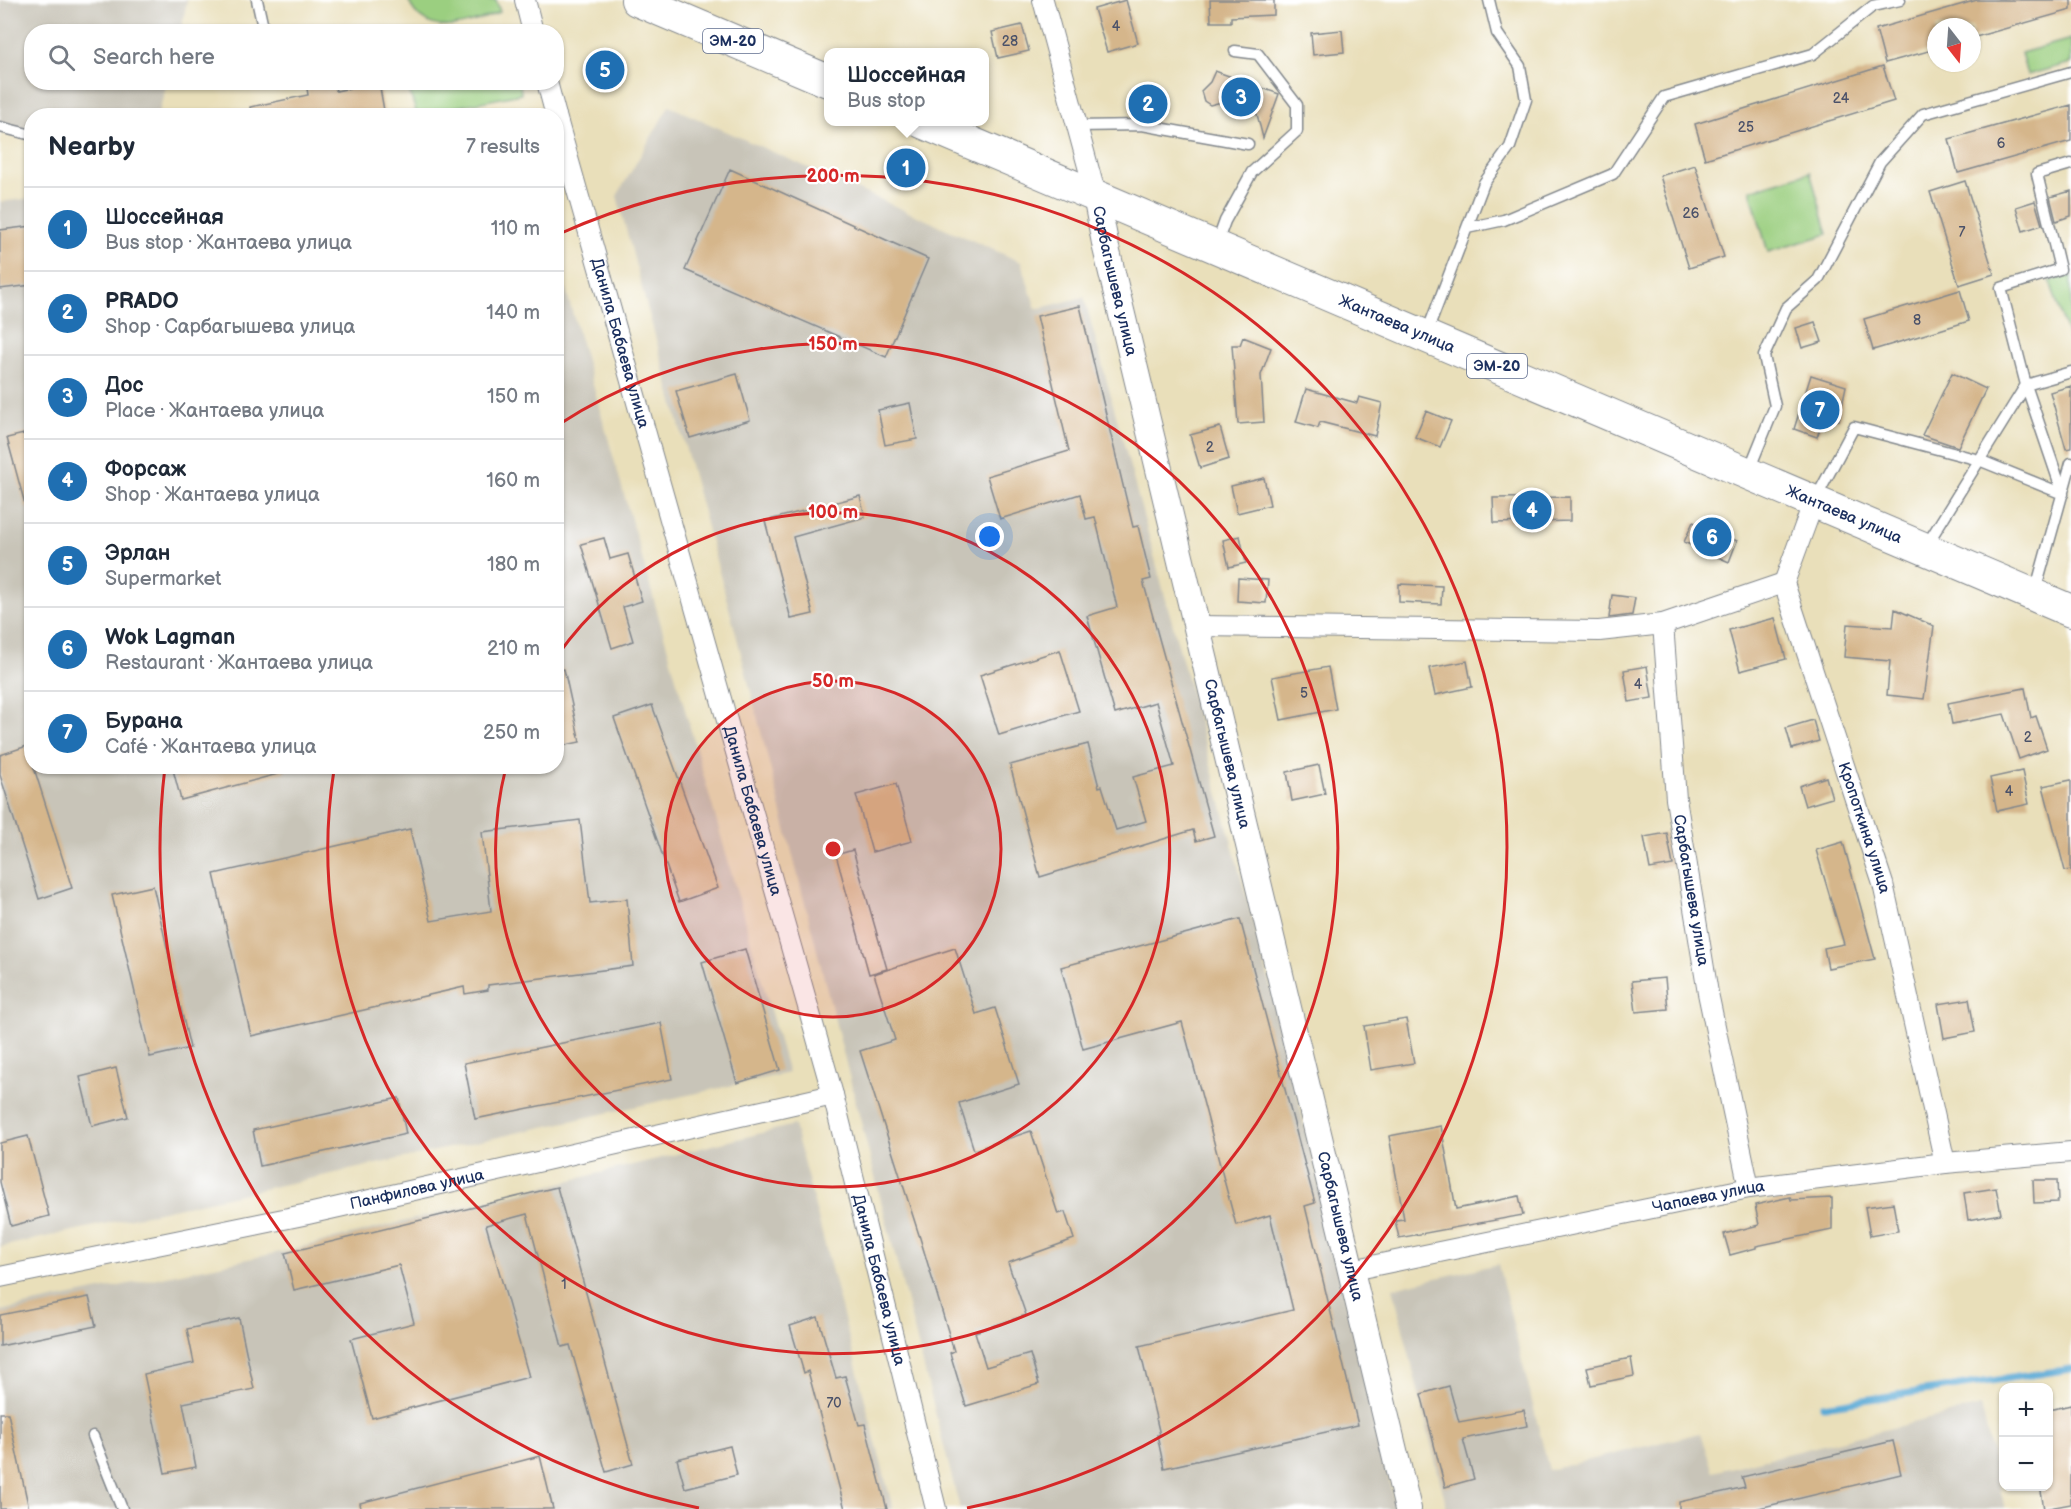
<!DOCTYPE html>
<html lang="en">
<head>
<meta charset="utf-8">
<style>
  :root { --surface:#fff; --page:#f6f6f7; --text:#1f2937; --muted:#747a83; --line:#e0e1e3; --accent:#1f6fb2 }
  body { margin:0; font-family:"Balsamiq Sans",sans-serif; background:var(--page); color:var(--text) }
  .controls { position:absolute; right:18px; bottom:18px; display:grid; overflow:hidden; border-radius:12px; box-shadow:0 2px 4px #0004 }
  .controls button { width:54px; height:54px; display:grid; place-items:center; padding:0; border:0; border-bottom:2px solid var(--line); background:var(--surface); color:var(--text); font:30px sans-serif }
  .compass { position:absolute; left:1927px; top:18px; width:54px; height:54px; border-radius:50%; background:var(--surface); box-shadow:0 2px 4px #0004; rotate:163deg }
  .you { position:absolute; left:990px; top:537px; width:21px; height:21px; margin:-15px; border:4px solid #fff; border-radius:50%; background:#1a73e8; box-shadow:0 0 0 9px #1a73e833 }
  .badge { display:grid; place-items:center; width:39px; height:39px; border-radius:50%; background:var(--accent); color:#fff; font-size:20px; font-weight:700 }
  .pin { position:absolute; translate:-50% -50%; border:3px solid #fff; box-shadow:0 2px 6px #0006 }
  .popup { position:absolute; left:824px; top:48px; width:165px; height:78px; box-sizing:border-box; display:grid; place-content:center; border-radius:12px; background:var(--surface); filter:drop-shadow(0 2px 4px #0005); font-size:20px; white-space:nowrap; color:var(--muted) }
  .popup b { font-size:22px; color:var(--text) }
  .popup::after { content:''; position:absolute; left:50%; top:100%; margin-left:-12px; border:12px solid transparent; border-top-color:var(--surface) }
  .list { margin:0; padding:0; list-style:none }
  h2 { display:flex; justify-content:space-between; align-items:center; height:78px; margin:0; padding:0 24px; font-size:26px }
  h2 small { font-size:20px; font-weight:400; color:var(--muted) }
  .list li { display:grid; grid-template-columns:39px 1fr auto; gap:18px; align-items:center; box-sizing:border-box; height:84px; padding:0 24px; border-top:2px solid var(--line) }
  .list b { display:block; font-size:22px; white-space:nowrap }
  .list p { margin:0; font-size:20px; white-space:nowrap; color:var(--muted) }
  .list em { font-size:20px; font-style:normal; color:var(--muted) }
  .icon { flex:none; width:33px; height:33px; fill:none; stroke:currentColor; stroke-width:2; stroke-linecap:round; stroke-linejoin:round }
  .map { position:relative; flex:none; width:2071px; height:1509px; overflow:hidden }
  .search { position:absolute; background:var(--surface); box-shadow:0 2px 4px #0004; left:24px; top:24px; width:540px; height:66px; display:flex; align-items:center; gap:15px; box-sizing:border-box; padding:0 21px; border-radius:24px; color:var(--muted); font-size:22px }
  .panel { position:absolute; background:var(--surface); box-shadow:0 2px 4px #0004; left:24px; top:108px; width:540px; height:666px; border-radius:24px }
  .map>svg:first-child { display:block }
  .industrial { fill:#c8c4b8 }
  .green { fill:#9bcf80; stroke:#5b7f6f; stroke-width:1.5 }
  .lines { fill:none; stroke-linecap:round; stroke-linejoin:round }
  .stream { stroke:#5caad6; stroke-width:7 }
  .building { fill:#d5b68b }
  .service-casing { stroke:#82878c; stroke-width:13 }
  .minor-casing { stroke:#82878c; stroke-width:22 }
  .tertiary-casing { stroke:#82878c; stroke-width:28 }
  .primary-casing { stroke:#82878c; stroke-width:34 }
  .service { stroke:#fff; stroke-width:10 }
  .minor { stroke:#fff; stroke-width:20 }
  .tertiary { stroke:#fff; stroke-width:26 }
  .primary { stroke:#fff; stroke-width:32 }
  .ring { fill:none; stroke:#d62828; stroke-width:3 }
  .labels { text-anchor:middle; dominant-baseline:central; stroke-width:4.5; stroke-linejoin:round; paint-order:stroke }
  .number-label { font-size:14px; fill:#4a5169 }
  .shield { fill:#fff; stroke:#5f6d8e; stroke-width:1.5 }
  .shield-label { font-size:15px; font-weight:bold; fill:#1b2f5e }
  .street-label { font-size:16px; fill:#1b2f5e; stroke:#fff }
  .centre { fill:#d62828; stroke:#fff; stroke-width:3 }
  .ring-label { font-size:18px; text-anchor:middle; font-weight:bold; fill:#d62828; stroke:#fff; stroke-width:4.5; stroke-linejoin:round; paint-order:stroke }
</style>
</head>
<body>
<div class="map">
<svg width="2071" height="1509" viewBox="0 0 2071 1509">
  <rect width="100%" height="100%" fill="#fff"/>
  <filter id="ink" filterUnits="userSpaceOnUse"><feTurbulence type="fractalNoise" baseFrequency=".0167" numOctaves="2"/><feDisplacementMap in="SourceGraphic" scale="12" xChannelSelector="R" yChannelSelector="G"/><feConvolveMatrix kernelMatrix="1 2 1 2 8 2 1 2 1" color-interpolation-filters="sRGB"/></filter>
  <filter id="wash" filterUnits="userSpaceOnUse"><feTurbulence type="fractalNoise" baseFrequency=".008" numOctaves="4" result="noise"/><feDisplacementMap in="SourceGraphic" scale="24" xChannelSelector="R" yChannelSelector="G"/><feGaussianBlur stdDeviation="1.35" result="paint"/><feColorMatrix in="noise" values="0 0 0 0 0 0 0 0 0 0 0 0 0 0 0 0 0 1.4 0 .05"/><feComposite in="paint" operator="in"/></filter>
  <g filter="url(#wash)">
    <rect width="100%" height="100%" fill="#e9dfba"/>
    <path class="industrial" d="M0 0H187L181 31 32 32V82L167 83 158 115 32 116 31 141 0 133Z
      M669 106 1021 262 1036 309 1084 297 1277 1010 1396 1509H960L735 630 617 196Z
      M31 198 32 766H556L557 258 788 1073 0 1247V202Z
      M794 1125 893 1509H0V1311L281 1252Z
      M1498 1264 1549 1470 1700 1433 1713 1472 1981 1406 2005 1509H1447L1393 1288Z"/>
    <path class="green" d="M408 0H496L500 12C467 25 426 41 408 0Z
      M2071 39V63L2027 75 2021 53Z
      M407 83H520L521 94 417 115Z
      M1810 172 1828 234 1768 252 1750 190Z
      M2071 275V339L2069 340 2050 281Z"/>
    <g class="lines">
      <path class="stream" d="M1823 1406 2071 1369"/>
    </g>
    <g id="blocks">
      <path class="building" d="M1126 0 1138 43 1107 52 1094 9Z
        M1210 0H1274V15L1231 17V22H1211Z
        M1977 0H2071V10L1972 38V27H1936V49L1885 63 1876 29Z
        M1022 25 1029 51 998 58 992 32Z
        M1342 30 1344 52 1313 55 1311 33Z
        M600 56 618 65 610 82 592 73Z
        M1883 66 1894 101 1705 159 1695 124Z
        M1215 71 1279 94 1263 138 1257 114 1225 101 1210 105 1204 101 1201 91 1210 82Z
        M306 82H334L336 91 379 82 385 116H251L250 107 308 95Z
        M2071 105V141L1958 173 1949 139Z
        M1695 165 1724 257 1689 268 1660 176Z
        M730 169 928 259 886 357 685 270Z
        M1965 181 1994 274 1959 285 1930 192Z
        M2071 191V216L2056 221 2050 197Z
        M2035 201 2042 225 2023 231 2016 207Z
        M32 226V285L0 289V230Z
        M1960 290 1969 321 1873 350 1864 319Z
        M1080 306 1133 527 1138 526 1151 579 1143 581 1214 836 1196 841 1193 830 1040 877 1010 765 1088 744 1099 787 1102 786 1116 830 1146 821 1133 777 1174 766 1156 702 1115 714 1087 616 1117 607 1095 517 1086 519 1080 494 1000 519 987 476 1069 451 1037 316Z
        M1815 322 1822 342 1802 348 1796 328Z
        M1243 337 1271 348 1261 375 1264 422 1238 424 1232 345H1240Z
        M1952 373 1986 389 1958 447 1922 435Z
        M737 374 750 420 690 438 676 391Z
        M1811 375 1846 386 1839 420 1824 417 1817 437 1794 429Z
        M2071 386V448L2066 449 2050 392Z
        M1306 389 1357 403 1359 397 1382 403 1375 436 1320 422 1318 428 1296 422Z
        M910 403 917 439 885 445 878 410Z
        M1426 411 1451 421 1440 447 1415 437Z
        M1220 427 1229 459 1200 468 1190 435Z
        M32 432V507L26 508 7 438Z
        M1264 478 1270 505 1237 513 1231 486Z
        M860 496 865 517 793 537 813 614 791 619 765 521Z
        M1570 497V521L1494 523 1493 498Z
        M1693 522 1737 541 1729 562 1684 542Z
        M1240 536 1246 563 1229 567 1223 540Z
        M604 538 610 559 628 554 642 601 623 607 633 641 612 648 581 544Z
        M1238 578 1268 580 1266 603 1237 601Z
        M1399 584 1442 586 1441 604 1399 602Z
        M1612 595 1635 598 1632 615 1609 618Z
        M1895 609 1934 626 1924 699 1887 695 1890 661 1844 657 1847 624 1893 627Z
        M1775 618 1786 659 1740 671 1729 630Z
        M1060 650 1079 711 999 735 980 675Z
        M1467 661 1472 687 1435 695 1429 668Z
        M1647 666 1652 698 1629 702 1624 670Z
        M1328 667 1336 709 1281 720 1272 677Z
        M564 669 580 742 556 747V670Z
        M2025 688 2031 718 2036 716 2047 749 2019 759 2004 714 1952 724 1948 703Z
        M652 705 718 888 679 902 614 718Z
        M1813 720 1819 741 1792 749 1786 728Z
        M27 746 72 888 39 899 0 775V755Z
        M1319 765 1325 794 1292 801 1287 772Z
        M172 766H284L285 772 181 800Z
        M2022 771 2029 804 1997 811 1990 778Z
        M1826 777 1832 798 1805 806 1799 786Z
        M2071 780V870L2065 871 2043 786Z
        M896 784 912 841 872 852 856 795Z
        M580 820 590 903 627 899 633 966 488 985V990L465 994 464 987 251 1036 214 874 410 829 431 921 491 911 482 832Z
        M1667 833 1673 865 1650 869 1644 837Z
        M1843 842 1875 959 1828 968 1824 948 1844 944 1816 850Z
        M853 850 887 969 869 974 836 855Z
        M153 886 190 1048 150 1057 112 895Z
        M1240 919 1315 1203 1305 1206 1358 1425 1164 1468 1157 1435H1160L1139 1346 1293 1310 1270 1215 1236 1225 1182 1022 1083 1049 1061 967Z
        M955 948 976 1014 995 1008 1019 1084 959 1103 974 1150 1031 1131 1058 1214 1065 1212 1074 1239 1008 1263 1026 1315 975 1332 986 1367 1030 1354 1039 1384 966 1406 950 1353 954 1351 920 1238 860 1051 895 1040 874 974Z
        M745 949 780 1070 737 1083 702 962Z
        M1665 978 1668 1009 1636 1012 1632 981Z
        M1969 999 1975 1032 1944 1038 1938 1004Z
        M1406 1019 1414 1063 1371 1070 1364 1026Z
        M661 1023 672 1079 475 1119 464 1063Z
        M116 1068 128 1117 92 1126 80 1077Z
        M399 1098 406 1134 260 1166 253 1130Z
        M1441 1126 1456 1209 1519 1196 1523 1215 1399 1238 1395 1220 1404 1219 1389 1136Z
        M28 1136 49 1216 11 1226 0 1182V1143Z
        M2033 1180H2057L2058 1202 2034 1203Z
        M557 1187 633 1464 606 1472 570 1345 562 1347 527 1214 486 1225 529 1377 372 1418 351 1339 414 1323 399 1265 294 1290 285 1253Z
        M1996 1188 2001 1214 1968 1220 1964 1193Z
        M1790 1197 1791 1200 1832 1198V1230L1756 1246V1248L1730 1255 1724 1234 1759 1225 1755 1205Z
        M1893 1203 1898 1231 1870 1236 1865 1207Z
        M89 1297 96 1326 0 1346V1315Z
        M818 1317 836 1378 845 1376 859 1425 865 1424 887 1509H845L808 1371 804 1373 790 1326Z
        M239 1318 254 1389 183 1403 196 1467 165 1473 144 1374 194 1363 187 1329Z
        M1631 1358 1634 1376 1591 1385 1587 1367Z
        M1449 1386 1459 1422 1524 1410 1527 1426 1463 1439 1474 1479 1445 1487 1421 1394Z
        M2071 1405V1504L2044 1509 2040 1486H2049V1410Z
        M0 1413H8L29 1509H0Z
        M1893 1441 1901 1474 1755 1509H1679V1502L1745 1487 1742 1477Z
        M730 1446 737 1475 685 1488 677 1459Z
        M540 1456 553 1509H361L360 1503Z"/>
    </g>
  </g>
  <g filter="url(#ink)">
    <use href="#blocks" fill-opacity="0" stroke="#82878c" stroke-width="1.5"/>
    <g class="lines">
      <defs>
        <path id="service" d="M257 0 264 32
          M1078 126 1142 125 1248 144
          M0 127 32 135
          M1467 228 1504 220 1613 174 1664 97 1813 54 1873 6 1900 0
          M1217 243 1225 221 1252 172 1297 131V105L1258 54 1235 51
          M1426 335 1484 183 1510 147 1526 100 1520 66 1497 33 1489 0
          M1749 470 1775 406 1764 356 1786 308 1818 280 1880 162 1923 114 2071 72
          M2063 494 2026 385 2071 372
          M1815 500 1854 427 1979 460 2063 494
          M1926 546 2026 385 2001 288 2060 269 2037 174 2071 164
          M2035 592 2071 463
          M93 1436 122 1509"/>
        <g id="minor">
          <path d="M525 0 533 32"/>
          <path d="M1043 0 1096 196"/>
          <path d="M547 82 556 116"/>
          <path id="s1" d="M556 116 833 1095 936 1509"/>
          <path id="s2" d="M1814 501 1784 583 1883 884 1945 1163"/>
          <path id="s3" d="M1663 624 1676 799 1708 993 1749 1188"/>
          <path d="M1197 626 1599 631 1663 624 1784 583"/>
          <path id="s4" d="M1352 1270 1749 1188 1945 1163 2071 1152"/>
          <path id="s5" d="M0 1277 308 1214 833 1095"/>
        </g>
        <g id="tertiary">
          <path id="s6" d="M1096 196 1106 248 1408 1509"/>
        </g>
        <g id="primary">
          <path d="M637 0 828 81"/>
          <path id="s7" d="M922 122 2071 611"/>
        </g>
      </defs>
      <use href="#service" class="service-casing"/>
      <use href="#minor" class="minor-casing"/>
      <use href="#tertiary" class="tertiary-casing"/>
      <use href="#primary" class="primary-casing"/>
      <use href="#service" class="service"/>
      <use href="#minor" class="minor"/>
      <use href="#tertiary" class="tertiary"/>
      <use href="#primary" class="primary"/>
    </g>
  </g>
  <circle cx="833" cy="849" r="168" fill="#d62828" fill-opacity=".12"/>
  <g class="ring">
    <circle cx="833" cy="849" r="168"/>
    <path d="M557 656A337 337 0 1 1 506 767"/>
    <path d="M558 425A505 505 0 1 1 334 770"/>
    <path d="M699 1508A673 673 0 0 1 165 767M559 234A673 673 0 1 1 967 1508"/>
  </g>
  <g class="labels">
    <g class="number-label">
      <text x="1116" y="26">4</text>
      <text x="1010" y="41">28</text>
      <text x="1841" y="98">24</text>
      <text x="1746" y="127">25</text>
      <text x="2001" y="143">6</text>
      <text x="1691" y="213">26</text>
      <text x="1962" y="232">7</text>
      <text x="1917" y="320">8</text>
      <text x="1210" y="447">2</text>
      <text x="1638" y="684">4</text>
      <text x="1304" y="693">5</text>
      <text x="2028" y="737">2</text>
      <text x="2009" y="791">4</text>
      <text x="564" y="1284">1</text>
      <text x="834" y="1403">70</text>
    </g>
    <g class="shield">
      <rect x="703" y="29" width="60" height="24" rx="4.5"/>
      <rect x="1467" y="354" width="60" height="24" rx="4.5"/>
    </g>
    <g class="shield-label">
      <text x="733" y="41">ЭМ-20</text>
      <text x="1497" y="366">ЭМ-20</text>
    </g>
    <g class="street-label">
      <text stroke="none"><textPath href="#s6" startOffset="87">Сарбагышева улица</textPath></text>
      <text stroke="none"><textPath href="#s7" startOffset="516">Жантаева улица</textPath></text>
      <text stroke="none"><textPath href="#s1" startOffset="236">Данила Бабаева улица</textPath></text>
      <text stroke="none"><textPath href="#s7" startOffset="1002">Жантаева улица</textPath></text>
      <text stroke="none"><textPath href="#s6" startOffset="573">Сарбагышева улица</textPath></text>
      <text stroke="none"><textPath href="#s1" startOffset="722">Данила Бабаева улица</textPath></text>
      <text stroke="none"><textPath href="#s2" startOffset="345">Кропоткина улица</textPath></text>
      <text stroke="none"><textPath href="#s3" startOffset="268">Сарбагышева улица</textPath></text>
      <text stroke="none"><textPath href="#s5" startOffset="426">Панфилова улица</textPath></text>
      <text stroke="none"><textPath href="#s4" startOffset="364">Чапаева улица</textPath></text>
      <text stroke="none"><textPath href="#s6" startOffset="1059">Сарбагышева улица</textPath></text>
      <text stroke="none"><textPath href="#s1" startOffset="1208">Данила Бабаева улица</textPath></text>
    </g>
  </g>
  <circle cx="833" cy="849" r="9" class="centre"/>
  <g class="ring-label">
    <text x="833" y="182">200 m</text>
    <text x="833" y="350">150 m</text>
    <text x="833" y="518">100 m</text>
    <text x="833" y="687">50 m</text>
  </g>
</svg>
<div class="controls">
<button>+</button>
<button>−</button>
</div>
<svg class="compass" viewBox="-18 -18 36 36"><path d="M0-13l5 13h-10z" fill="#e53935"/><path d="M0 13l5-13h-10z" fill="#747a83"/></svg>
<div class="you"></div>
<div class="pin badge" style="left:906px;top:168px">1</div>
<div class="popup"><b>Шоссейная</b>Bus stop</div>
<div class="pin badge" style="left:1148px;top:104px">2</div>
<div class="pin badge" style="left:1241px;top:97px">3</div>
<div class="pin badge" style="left:1532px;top:510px">4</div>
<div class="pin badge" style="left:605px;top:70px">5</div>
<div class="pin badge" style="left:1712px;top:537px">6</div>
<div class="pin badge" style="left:1820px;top:410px">7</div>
<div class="search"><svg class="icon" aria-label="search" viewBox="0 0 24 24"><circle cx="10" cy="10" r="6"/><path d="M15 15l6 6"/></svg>Search here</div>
<section class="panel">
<h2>Nearby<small>7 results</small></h2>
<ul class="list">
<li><span class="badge">1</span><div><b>Шоссейная</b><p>Bus stop · Жантаева улица</p></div><em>110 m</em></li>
<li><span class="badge">2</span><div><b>PRADO</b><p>Shop · Сарбагышева улица</p></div><em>140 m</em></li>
<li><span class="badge">3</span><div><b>Дос</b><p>Place · Жантаева улица</p></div><em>150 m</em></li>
<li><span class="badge">4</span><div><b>Форсаж</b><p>Shop · Жантаева улица</p></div><em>160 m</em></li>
<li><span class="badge">5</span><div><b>Эрлан</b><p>Supermarket</p></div><em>180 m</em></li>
<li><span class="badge">6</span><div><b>Wok Lagman</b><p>Restaurant · Жантаева улица</p></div><em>210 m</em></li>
<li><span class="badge">7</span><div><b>Бурана</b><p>Café · Жантаева улица</p></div><em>250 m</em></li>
</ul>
</section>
</div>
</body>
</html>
